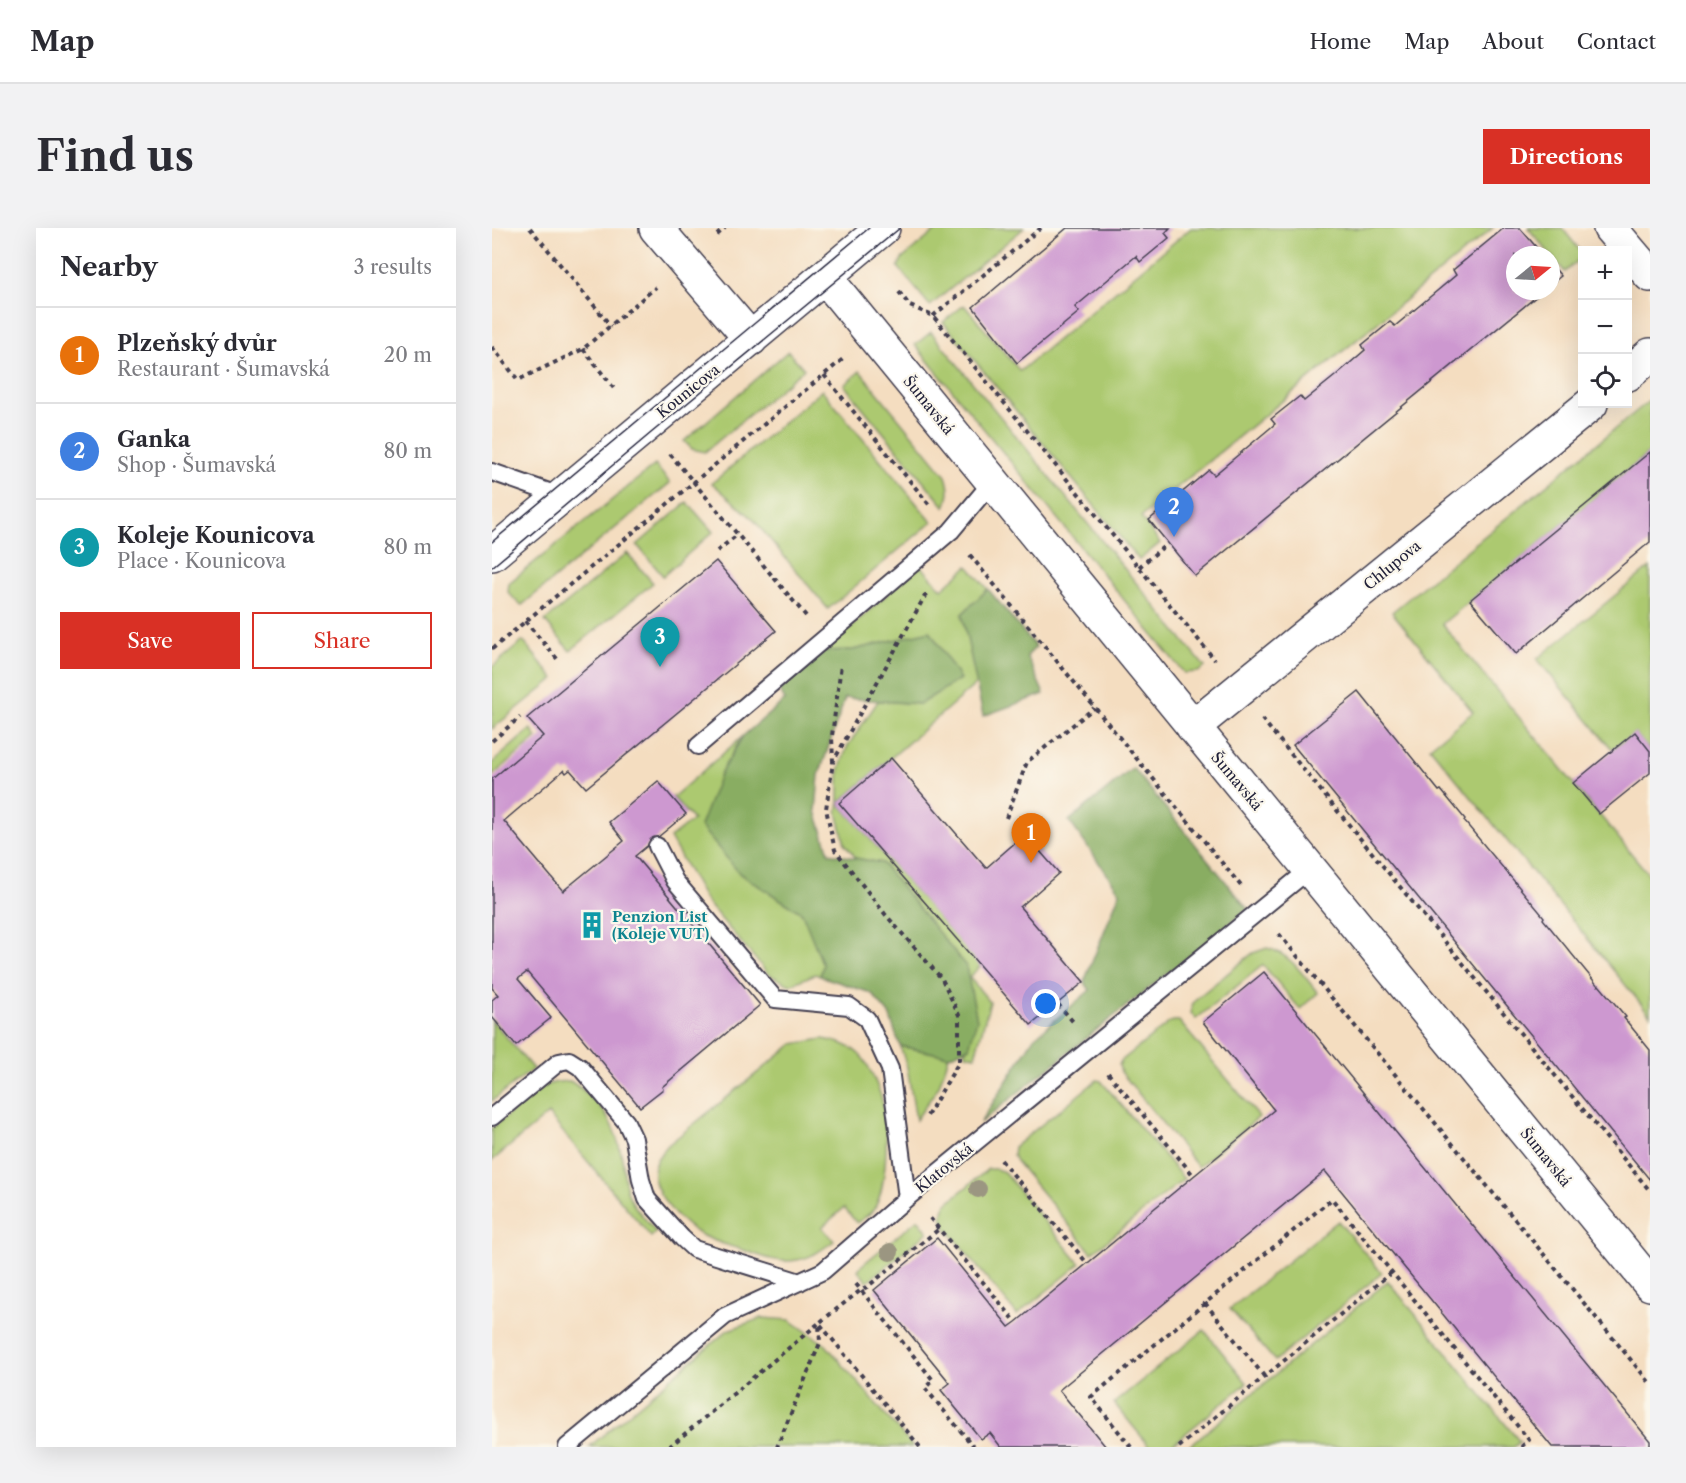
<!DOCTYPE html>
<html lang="en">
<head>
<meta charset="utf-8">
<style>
  :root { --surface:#fff; --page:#f2f2f3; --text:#2b2b33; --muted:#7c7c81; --line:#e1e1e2; --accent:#d93025 }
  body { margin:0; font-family:"Libre Caslon Text",serif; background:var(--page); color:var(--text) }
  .controls { position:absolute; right:18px; top:18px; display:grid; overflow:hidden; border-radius:0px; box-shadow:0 6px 24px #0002 }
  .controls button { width:54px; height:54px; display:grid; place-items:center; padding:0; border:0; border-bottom:2px solid var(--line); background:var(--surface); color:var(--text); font:30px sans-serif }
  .compass { position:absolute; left:1014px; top:18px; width:54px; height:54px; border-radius:50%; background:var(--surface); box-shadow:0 6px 24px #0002; rotate:72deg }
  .you { position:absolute; left:554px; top:776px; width:21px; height:21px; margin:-15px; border:4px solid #fff; border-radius:50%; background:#1a73e8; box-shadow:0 0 0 9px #1a73e833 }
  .badge { display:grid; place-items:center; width:39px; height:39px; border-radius:50%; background:var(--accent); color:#fff; font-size:20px; font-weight:700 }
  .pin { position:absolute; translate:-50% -50px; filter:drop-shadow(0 2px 3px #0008) }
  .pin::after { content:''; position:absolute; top:32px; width:21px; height:18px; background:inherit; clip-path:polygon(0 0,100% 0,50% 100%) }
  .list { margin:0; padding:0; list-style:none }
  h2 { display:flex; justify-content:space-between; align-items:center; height:78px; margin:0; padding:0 24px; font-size:26px }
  h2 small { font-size:20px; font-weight:400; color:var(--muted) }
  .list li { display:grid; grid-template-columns:39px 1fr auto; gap:18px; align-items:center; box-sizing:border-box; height:96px; padding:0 24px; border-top:2px solid var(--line) }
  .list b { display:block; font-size:22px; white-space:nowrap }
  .list p { margin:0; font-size:20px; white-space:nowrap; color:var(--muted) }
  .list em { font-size:20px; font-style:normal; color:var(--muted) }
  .actions { display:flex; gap:12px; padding:18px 24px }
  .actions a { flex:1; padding:14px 0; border:2px solid var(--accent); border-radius:0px; text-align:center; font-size:21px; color:var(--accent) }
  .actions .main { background:var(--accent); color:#fff }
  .icon { flex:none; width:33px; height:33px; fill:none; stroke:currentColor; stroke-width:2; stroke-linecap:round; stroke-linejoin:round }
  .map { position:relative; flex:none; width:1158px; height:1219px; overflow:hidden; border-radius:0px }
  header { display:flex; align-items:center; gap:36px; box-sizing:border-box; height:84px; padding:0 30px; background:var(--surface); border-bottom:2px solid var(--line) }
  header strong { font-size:28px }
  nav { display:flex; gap:33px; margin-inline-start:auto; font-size:21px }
  .intro { display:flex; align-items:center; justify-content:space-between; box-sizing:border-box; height:144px; padding:0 36px }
  h1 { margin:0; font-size:42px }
  .button { padding:15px 27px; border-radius:0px; background:var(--accent); color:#fff; font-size:21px; font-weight:700 }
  main { display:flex; gap:36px; padding:0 36px }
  aside { flex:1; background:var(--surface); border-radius:0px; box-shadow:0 6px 24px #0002 }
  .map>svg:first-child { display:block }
  .green { fill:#acc96f; stroke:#677655; stroke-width:1.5 }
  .forest { fill:#89ad62; stroke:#56684e; stroke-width:1.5 }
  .building { fill:#cd98d0 }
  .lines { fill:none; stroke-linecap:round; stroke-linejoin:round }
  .service-casing { stroke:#423e4f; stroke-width:20 }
  .minor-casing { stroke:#423e4f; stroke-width:36 }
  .tertiary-casing { stroke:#423e4f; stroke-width:36 }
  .path { stroke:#423e4f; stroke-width:4; stroke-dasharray:4.5 4.5; stroke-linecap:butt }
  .service { stroke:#fff; stroke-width:16 }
  .minor { stroke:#fff; stroke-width:33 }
  .tertiary { stroke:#fff; stroke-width:33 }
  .tram { stroke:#22223b; stroke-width:1.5 }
  .tree { fill:#9b9681 }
  .labels { text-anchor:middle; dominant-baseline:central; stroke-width:4.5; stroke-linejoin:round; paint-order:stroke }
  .street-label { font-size:15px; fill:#22223b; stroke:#fbf7ec }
  .culture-label { font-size:15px; font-weight:bold; fill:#0d838f; stroke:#fbf7ec; text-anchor:start }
</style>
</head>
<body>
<header>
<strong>Map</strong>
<nav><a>Home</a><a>Map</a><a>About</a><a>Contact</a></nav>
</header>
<div class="intro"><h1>Find us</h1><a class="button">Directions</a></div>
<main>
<aside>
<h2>Nearby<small>3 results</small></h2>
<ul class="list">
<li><span class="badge" style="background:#e8710a">1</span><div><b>Plzeňský dvůr</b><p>Restaurant · Šumavská</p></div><em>20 m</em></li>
<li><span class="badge" style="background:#3f7fe0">2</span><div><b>Ganka</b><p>Shop · Šumavská</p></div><em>80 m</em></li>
<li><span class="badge" style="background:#0f9aa8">3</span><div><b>Koleje Kounicova</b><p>Place · Kounicova</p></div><em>80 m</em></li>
</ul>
<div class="actions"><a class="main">Save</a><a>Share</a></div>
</aside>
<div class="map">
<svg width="1158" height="1219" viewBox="0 0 1158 1219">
  <rect width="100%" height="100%" fill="#fbf7ec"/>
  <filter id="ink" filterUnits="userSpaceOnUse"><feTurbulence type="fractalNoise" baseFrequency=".0167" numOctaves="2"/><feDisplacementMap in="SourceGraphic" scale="12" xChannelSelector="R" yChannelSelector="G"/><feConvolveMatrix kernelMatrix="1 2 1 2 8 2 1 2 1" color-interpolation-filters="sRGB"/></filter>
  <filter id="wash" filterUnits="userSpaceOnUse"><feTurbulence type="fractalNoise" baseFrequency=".008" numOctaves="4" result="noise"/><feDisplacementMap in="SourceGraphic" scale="24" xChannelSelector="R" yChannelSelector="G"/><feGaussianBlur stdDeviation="1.35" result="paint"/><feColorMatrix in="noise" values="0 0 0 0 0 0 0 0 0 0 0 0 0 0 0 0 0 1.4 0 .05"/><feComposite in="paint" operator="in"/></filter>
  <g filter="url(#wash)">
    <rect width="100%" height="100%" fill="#f4ddc0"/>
    <path class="green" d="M447 0H532L438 78 406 39 410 31Z
      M699 0H1001L649 289 668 315 647 332 451 94 472 77 528 143Z
      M1036 0H1070L1090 25V29L1073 44Z
      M439 104 713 439 706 444 692 445 423 117Z
      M296 123 312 141 213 224 200 221 192 213Z
      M368 143 454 248C458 260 458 268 453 279L352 157Z
      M330 162 440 294 336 381 261 291 220 255Z
      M1158 172V224L950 396 1158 648V787L938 519 981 484 900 384Z
      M163 237 178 255 30 377 25 374 16 364 17 355Z
      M195 274 221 304 171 348 145 317Z
      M135 325 161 355 78 423 53 393Z
      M428 337 450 361 476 338 496 361 470 386 485 455 347 575 489 738 477 749 498 774 483 828 474 826V821L477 819 390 635 365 631 353 616 345 584 347 575V543L355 519 386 473 428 476 467 451 438 403 361 422 332 423Z
      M1158 339V523L1143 505 1121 522 1045 431Z
      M31 413 62 451 0 501V439Z
      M39 501 45 510 0 548V535Z
      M251 508 229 544 248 646 310 685 332 737 328 748 323 746 298 757 276 746 213 672 178 610 201 592 181 569Z
      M775 720C798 725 811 747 826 765L808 781 771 737 704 791 699 785 700 777 705 770 761 725Z
      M0 792 41 841 0 873Z
      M682 793H687L767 889 706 939 629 844 627 837 629 833 678 794Z
      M331 811C346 814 356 816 368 827 378 837 390 867 392 881 396 905 395 960 382 981 379 986 370 991 365 995L352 980 330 999 342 1013C331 1021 319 1030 305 1032 287 1036 268 1028 251 1022 235 1017 218 1013 204 1004 185 991 155 960 163 936 165 929 171 923 176 917L301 816Z
      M408 818 457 828 447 858 424 892 415 839Z
      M605 852 609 853 692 951 600 1025 524 933 521 927 522 919Z
      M78 853C109 872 123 895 130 930 132 941 132 952 135 962 139 978 154 991 164 1004L159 1009 56 886 0 933V900L54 857 65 854Z
      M496 941H504L512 944 588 1036 525 1087 453 999C450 990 449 984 454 976Z
      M426 991 436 1004 375 1054 366 1042 369 1038Z
      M846 993 890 1045 783 1133 738 1081Z
      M896 1053 1028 1214 1022 1219H696Z
      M270 1090 298 1092 334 1117 421 1219H97L236 1102Z
      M712 1102 755 1155 677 1219H658L622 1175Z"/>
    <path class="forest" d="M496 361 544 419 535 428 552 466 491 488 470 386Z
      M438 403 468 451 428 476 353 470 327 547 324 583 337 625 390 635 474 738 485 792 477 819 457 828 408 818 397 786 379 765 328 748 331 737 310 685 248 646 208 598 229 544 251 508 293 472 287 463 332 423 361 422Z
      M641 540 756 681 488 895 542 810 598 762 592 754 628 664 577 593Z"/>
    <g id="blocks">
      <path class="building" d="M575 0H678L673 5 677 10 648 34 644 28 583 79 587 84 525 135 481 79Z
        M1012 0H1028L1051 27H1023V63H1051L703 348 657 292 717 242 722 247 752 222 783 196 779 191 808 168 812 173 843 148 873 122 870 117 898 94 903 98 933 73 964 47 961 42Z
        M1059 36 1069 48 1059 56Z
        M1158 224V314L1024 426 978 372Z
        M224 333 284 403 94 560 78 542 74 545 72 542 12 593 71 663 132 613 117 594 166 553 194 586 143 628 268 777 170 859 171 861 148 879 35 744 26 751 59 790 24 818 0 789V772L6 767 0 760V551L51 508 35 490Z
        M867 464 947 563 949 562 973 591 972 593 1052 689 1051 691 1106 758 1107 757 1134 789 1132 790 1158 822V952L801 517Z
        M1143 504 1158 523V545L1107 586 1081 555Z
        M399 530 494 640 533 606 567 645 528 679 592 754 539 797 347 575Z
        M772 744 1158 1213V1219H1060L833 943 567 1162 614 1219H509L498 1205 489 1211 449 1162 458 1155 382 1062 445 1010 517 1099 524 1094 782 882 711 794Z"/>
    </g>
  </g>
  <g filter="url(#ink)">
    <use href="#blocks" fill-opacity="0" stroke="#423e4f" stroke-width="1.5"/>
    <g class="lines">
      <defs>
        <path id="service" d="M0 244 68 268
          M206 518 459 303 500 254
          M165 618 183 653 283 771 357 778 375 791 398 841 415 970
          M0 889 67 834 77 832 88 839 134 894 142 911 149 952 155 971 190 1010 202 1021 308 1054
          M75 1219 233 1088 331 1043 415 970 818 641"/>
        <path id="minor" d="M1118 0 1158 47
          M333 49 1158 1056
          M1136 146 1158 127
          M701 499 1099 176"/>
        <path id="tertiary" d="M164 0 259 111
          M0 326 391 0"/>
      </defs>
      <use href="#service" class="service-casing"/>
      <use href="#minor" class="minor-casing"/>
      <use href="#tertiary" class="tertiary-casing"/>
      <path class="path" d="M38 0 119 98
        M225 7 233 0
        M407 64 418 78 441 88 723 432
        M441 88 549 0
        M0 119 26 152 91 121 164 59
        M91 121 124 163
        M332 147 439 279
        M178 226 314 388
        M225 323 245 307
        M478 327 749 658
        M647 339 676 315
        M434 366 341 534 334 581 343 622 393 686 450 751 467 787V834L435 888
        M33 393 67 433
        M0 421 351 131
        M770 491 1158 963
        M0 513 28 489
        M341 534 340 508 349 437
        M514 590 535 534 602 480
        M787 706 1158 1155
        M566 776 583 796
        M616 845 702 948
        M509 932 595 1035
        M438 990 524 1094
        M364 1056 441 1152 433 1160 482 1219
        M713 1075 772 1148
        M177 1219 327 1095 328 1115 285 1219
        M428 1219 327 1095 369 1062 375 1059 447 1001
        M639 1219 599 1169 840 971 1037 1212 1029 1219
        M687 1219 900 1044"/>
      <use href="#service" class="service"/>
      <use href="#minor" class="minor"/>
      <use href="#tertiary" class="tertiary"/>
      <path class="tram" d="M0 314 377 0
        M0 339 159 205 408 0"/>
    </g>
    <g class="tree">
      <circle cx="486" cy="961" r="9"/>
      <circle cx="398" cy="1024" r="9"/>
    </g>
  </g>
  <defs>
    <symbol id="building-bare" viewBox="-9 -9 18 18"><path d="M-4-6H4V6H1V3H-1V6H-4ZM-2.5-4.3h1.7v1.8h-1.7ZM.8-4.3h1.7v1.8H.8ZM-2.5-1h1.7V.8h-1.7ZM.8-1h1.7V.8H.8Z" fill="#0f9aa8" stroke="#fbf7ec" stroke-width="2.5" paint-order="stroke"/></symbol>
  </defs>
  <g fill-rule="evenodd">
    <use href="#building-bare" x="81" y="678" width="38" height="38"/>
  </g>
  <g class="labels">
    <g class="street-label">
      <text transform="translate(196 163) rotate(-39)">Kounicova</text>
      <text transform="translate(437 177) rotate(51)">Šumavská</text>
      <text transform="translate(900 337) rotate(-39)">Chlupova</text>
      <text transform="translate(745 553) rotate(50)">Šumavská</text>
      <text transform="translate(1054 929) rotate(51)">Šumavská</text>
      <text transform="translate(452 940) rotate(-39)">Klatovská</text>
    </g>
    <g class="culture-label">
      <text x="120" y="688">Penzion List<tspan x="120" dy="17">(Koleje VUT)</tspan></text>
    </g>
  </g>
</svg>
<div class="controls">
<button>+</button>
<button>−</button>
<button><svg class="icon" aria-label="locate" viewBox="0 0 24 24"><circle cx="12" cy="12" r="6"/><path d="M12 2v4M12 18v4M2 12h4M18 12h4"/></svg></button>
</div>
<svg class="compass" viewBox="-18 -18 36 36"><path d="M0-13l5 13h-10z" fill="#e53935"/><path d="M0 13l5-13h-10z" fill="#7c7c81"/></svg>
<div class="you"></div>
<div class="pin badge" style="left:539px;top:635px;background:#e8710a">1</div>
<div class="pin badge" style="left:682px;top:309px;background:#3f7fe0">2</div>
<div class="pin badge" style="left:168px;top:439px;background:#0f9aa8">3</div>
</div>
</main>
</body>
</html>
